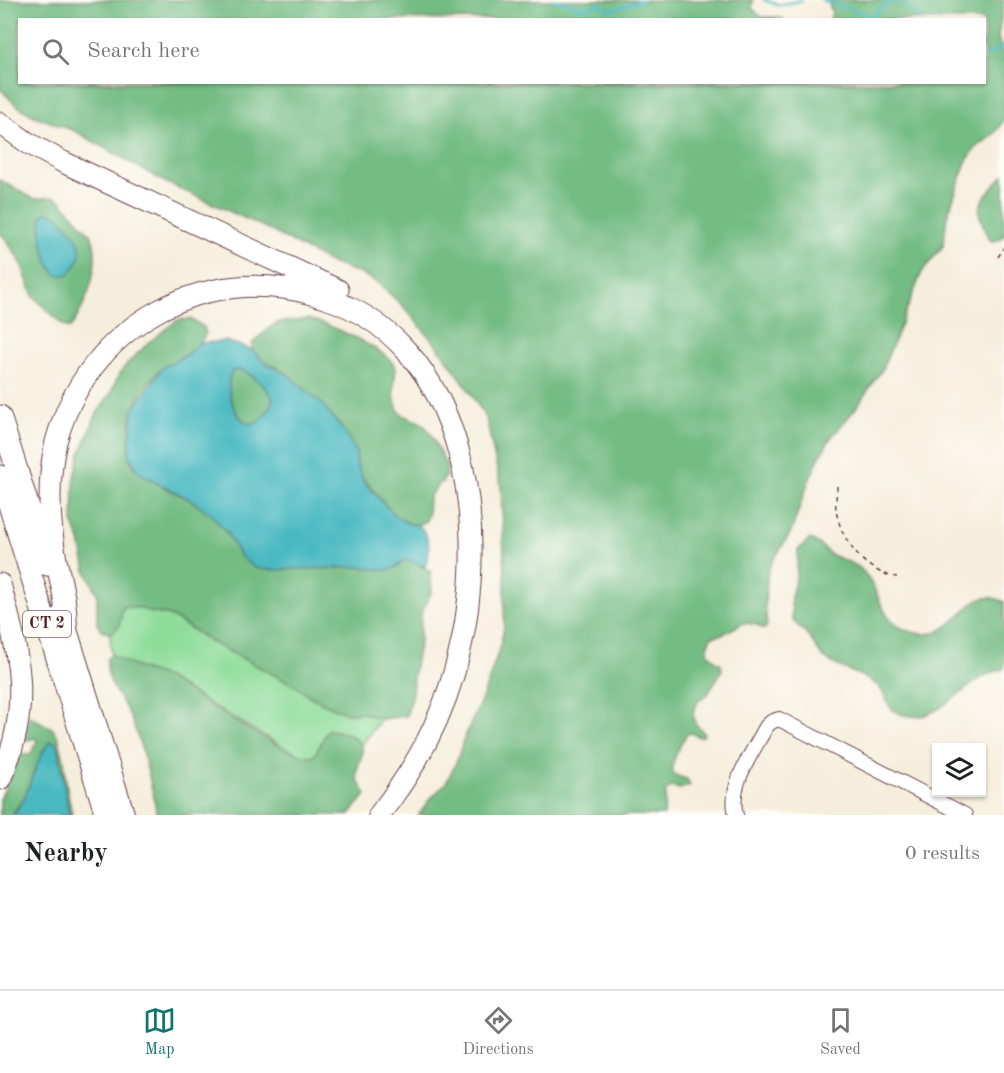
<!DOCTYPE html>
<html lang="en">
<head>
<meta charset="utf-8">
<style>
  :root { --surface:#fff; --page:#f6f6f6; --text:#202124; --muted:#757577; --line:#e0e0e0; --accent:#0f766e }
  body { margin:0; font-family:"Old Standard TT",serif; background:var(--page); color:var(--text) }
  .controls { position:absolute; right:18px; bottom:18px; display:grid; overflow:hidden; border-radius:0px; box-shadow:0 2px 4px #0004 }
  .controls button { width:54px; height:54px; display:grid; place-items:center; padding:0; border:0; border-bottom:2px solid var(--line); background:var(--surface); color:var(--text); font:30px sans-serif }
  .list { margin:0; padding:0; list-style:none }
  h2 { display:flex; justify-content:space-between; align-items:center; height:78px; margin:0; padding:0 24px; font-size:26px }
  h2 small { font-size:20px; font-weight:400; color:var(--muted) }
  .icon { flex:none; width:33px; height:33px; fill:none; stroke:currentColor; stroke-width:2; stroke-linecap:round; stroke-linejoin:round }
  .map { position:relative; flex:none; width:1004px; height:815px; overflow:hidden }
  .search { position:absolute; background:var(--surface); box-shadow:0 2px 4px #0004; left:18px; right:18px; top:18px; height:66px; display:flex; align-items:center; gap:15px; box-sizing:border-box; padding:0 21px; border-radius:0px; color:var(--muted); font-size:22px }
  .sheet { height:174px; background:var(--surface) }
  nav { display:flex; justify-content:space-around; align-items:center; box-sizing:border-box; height:84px; border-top:2px solid var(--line); background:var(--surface); font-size:16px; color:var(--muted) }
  nav a { display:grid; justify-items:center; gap:3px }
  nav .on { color:var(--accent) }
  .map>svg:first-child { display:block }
  .green { fill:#8fdd9b; stroke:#6c7e63; stroke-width:1.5 }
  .forest { fill:#73bc83; stroke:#5e6e57; stroke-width:1.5 }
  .water { fill:#4ab9c1; stroke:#4a6c76; stroke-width:1.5; fill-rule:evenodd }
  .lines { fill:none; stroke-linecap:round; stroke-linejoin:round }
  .stream { stroke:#4ab9c1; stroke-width:3 }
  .minor-casing { stroke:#643e46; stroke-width:16 }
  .highway-casing { stroke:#643e46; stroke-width:23 }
  .path { stroke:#643e46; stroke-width:1.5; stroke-dasharray:4.5 4.5; stroke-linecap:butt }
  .minor { stroke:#fff; stroke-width:14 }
  .highway { stroke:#fff; stroke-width:21 }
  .labels { text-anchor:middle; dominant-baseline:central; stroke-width:4.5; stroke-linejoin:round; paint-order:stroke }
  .shield { fill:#fdfcf7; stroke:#806168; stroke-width:1.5 }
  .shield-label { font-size:16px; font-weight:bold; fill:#4a1f2b }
</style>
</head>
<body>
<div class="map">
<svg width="1004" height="815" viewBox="0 0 1004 815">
  <rect width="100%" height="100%" fill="#fdfcf7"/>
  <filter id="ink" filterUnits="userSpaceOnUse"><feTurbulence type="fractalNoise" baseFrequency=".0167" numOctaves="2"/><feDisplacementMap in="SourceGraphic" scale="12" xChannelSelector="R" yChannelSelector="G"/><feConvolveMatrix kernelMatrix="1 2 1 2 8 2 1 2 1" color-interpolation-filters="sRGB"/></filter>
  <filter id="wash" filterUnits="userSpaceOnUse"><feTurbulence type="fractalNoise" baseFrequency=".008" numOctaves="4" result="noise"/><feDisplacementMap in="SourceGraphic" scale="24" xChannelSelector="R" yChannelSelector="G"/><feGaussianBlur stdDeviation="1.35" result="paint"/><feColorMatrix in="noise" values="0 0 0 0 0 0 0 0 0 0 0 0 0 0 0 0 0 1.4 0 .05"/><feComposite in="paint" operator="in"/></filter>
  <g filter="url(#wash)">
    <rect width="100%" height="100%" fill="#f6eedc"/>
    <path class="green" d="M128 606 141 608 152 613 165 614 176 619 213 643 296 686 311 697 345 713H364L381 719 361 746C351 733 340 728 325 735L321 746 314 756 308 757 283 747 166 678 133 666 111 655 110 634 119 626 123 607Z"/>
    <path class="forest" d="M0 0H753L752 8 761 17H774L785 19 20 20V82H984V20L830 19 832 13 828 0H1004L998 37 1004 59V120L995 133 975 149 966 162 947 217 943 246 922 272 883 368 856 408 830 439 820 456 808 483 791 532 774 559 768 571 765 603 767 626 764 629 755 624 743 623 723 634 711 637C703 649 710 658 721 664L722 670 708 694 698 701 693 714 695 723 704 733 703 736 699 737 694 734 688 733C683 738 668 768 673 773 675 776 684 778 687 779L690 785 680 789 671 787 666 791 664 815H419L429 800 446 783 457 760 463 741 483 696 500 647 504 627 505 577 501 488 486 418 465 384 438 347 402 305 378 283 362 274 331 263 264 227 163 181 75 131 32 115 16 105 0 89Z
      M1004 175V235C1000 240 995 242 990 240 987 232 982 224 980 217 975 202 995 185 1004 175Z
      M0 180 34 199 53 197 60 200 91 235C103 261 86 307 70 328L64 326 33 296 20 261 6 239 0 233Z
      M190 319 204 327 206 333C198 352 179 356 164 367 155 373 138 397 134 408 130 416 131 426 130 435 129 444 127 454 131 462 140 482 192 496 212 514 224 526 232 542 240 556L300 568 360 567 386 570 398 566 407 558 430 571 432 591 421 614 420 640 413 676 412 697 406 716 381 719 364 713H345L311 697 296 686 213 643 176 619 165 614 152 613 141 608 123 607 119 626 110 634 100 629 97 624V593L86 571 80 541 73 524 74 481 80 454 97 413 111 393 118 376 126 365 148 343 172 324 178 320Z
      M306 319C323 320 392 352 396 369 396 373 394 379 394 383 393 391 395 403 398 410 404 420 418 418 425 426 435 437 439 453 447 466 449 480 437 484 431 494 426 503 431 514 425 522L413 525 396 517 361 476 357 464 356 453 340 425 277 367 265 363 252 350V344C256 339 274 323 280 322 289 320 297 322 306 319Z
      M239 370C252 373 266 386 273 398 270 410 263 422 250 424 233 418 224 387 232 371Z
      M810 539C819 542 824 550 832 555 841 560 853 562 861 569 883 590 876 622 912 632 960 646 964 580 1004 602V669C977 673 953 705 926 715 916 718 898 716 891 708 886 702 885 694 880 688 867 675 842 670 827 660 817 654 815 644 808 635 803 629 797 626 792 619L791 597 796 577 798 550Z
      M111 655C119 657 124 662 132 665 143 671 155 672 167 678 195 694 287 760 314 756L328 730C342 731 366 738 362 755 360 762 355 770 357 778 359 784 364 790 366 795L349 815H157C151 782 144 750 131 719 123 699 104 683 107 659Z
      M29 716 52 728 58 736 64 760 66 782 72 815H69L59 750 47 745 34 771 26 795 12 815H0V799L21 755H30L37 741 35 738 25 741Z"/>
    <path class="water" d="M47 212C56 213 60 219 66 225 84 243 86 256 68 275H56C44 259 39 236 42 216Z
      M226 341 252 350 265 363 287 374 320 402 347 435 356 453 357 465 364 482 396 517 407 523 419 525C431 539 431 549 425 567L407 559 392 569 386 570 360 567 268 570 255 568 240 556 227 532 211 514 191 500 139 473 129 455 133 410 162 368 185 356 199 343ZM239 370C252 373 266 386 273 398 270 410 263 422 250 424 233 418 224 387 232 371Z
      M52 741 57 744 59 750 69 815H12C18 809 23 802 26 794 32 781 40 748 52 741Z"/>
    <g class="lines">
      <path class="stream" d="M555 0 584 8 598 4 613 10 641 0
        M764 0 779 5 802 0
        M822 0 872 16 881 7 896 0
        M900 0 921 20
        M984 57 1004 46"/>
    </g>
  </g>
  <g filter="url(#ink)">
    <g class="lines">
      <defs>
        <path id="minor" d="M736 815C728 784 752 754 766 727L771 722 779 719 965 815"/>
        <path id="highway" d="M0 123 28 143 63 162 338 290
          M0 416 47 565
          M0 476 106 815
          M0 584C19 654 33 709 0 779
          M62 615 124 815
          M66 627C67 603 61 583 56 560 49 521 47 480 56 442 71 386 107 339 158 311 205 285 260 280 312 294 473 335 494 542 453 676 438 727 412 773 379 815"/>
      </defs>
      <use href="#minor" class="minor-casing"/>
      <use href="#highway" class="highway-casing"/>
      <path class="path" d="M998 257 1004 248
        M837 486C837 494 835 502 836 510 841 541 865 573 897 577"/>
      <use href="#minor" class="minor"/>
      <use href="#highway" class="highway"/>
    </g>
  </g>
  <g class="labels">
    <rect class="shield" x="23" y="611" width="48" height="26" rx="4.5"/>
    <g class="shield-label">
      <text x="47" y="624">CT 2</text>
    </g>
  </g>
</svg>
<div class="controls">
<button><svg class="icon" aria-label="layers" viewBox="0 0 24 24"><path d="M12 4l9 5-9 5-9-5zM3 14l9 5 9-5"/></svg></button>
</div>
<div class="search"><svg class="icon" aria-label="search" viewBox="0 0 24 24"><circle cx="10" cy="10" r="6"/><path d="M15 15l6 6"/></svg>Search here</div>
</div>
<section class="sheet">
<h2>Nearby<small>0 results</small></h2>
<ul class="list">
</ul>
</section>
<nav>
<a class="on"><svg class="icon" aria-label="map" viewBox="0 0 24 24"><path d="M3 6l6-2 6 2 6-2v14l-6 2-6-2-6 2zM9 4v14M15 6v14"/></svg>Map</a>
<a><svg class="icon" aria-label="directions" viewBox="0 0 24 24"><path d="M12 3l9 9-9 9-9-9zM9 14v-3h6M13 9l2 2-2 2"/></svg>Directions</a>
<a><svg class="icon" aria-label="saved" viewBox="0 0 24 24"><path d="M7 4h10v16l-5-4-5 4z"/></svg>Saved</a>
</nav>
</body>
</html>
